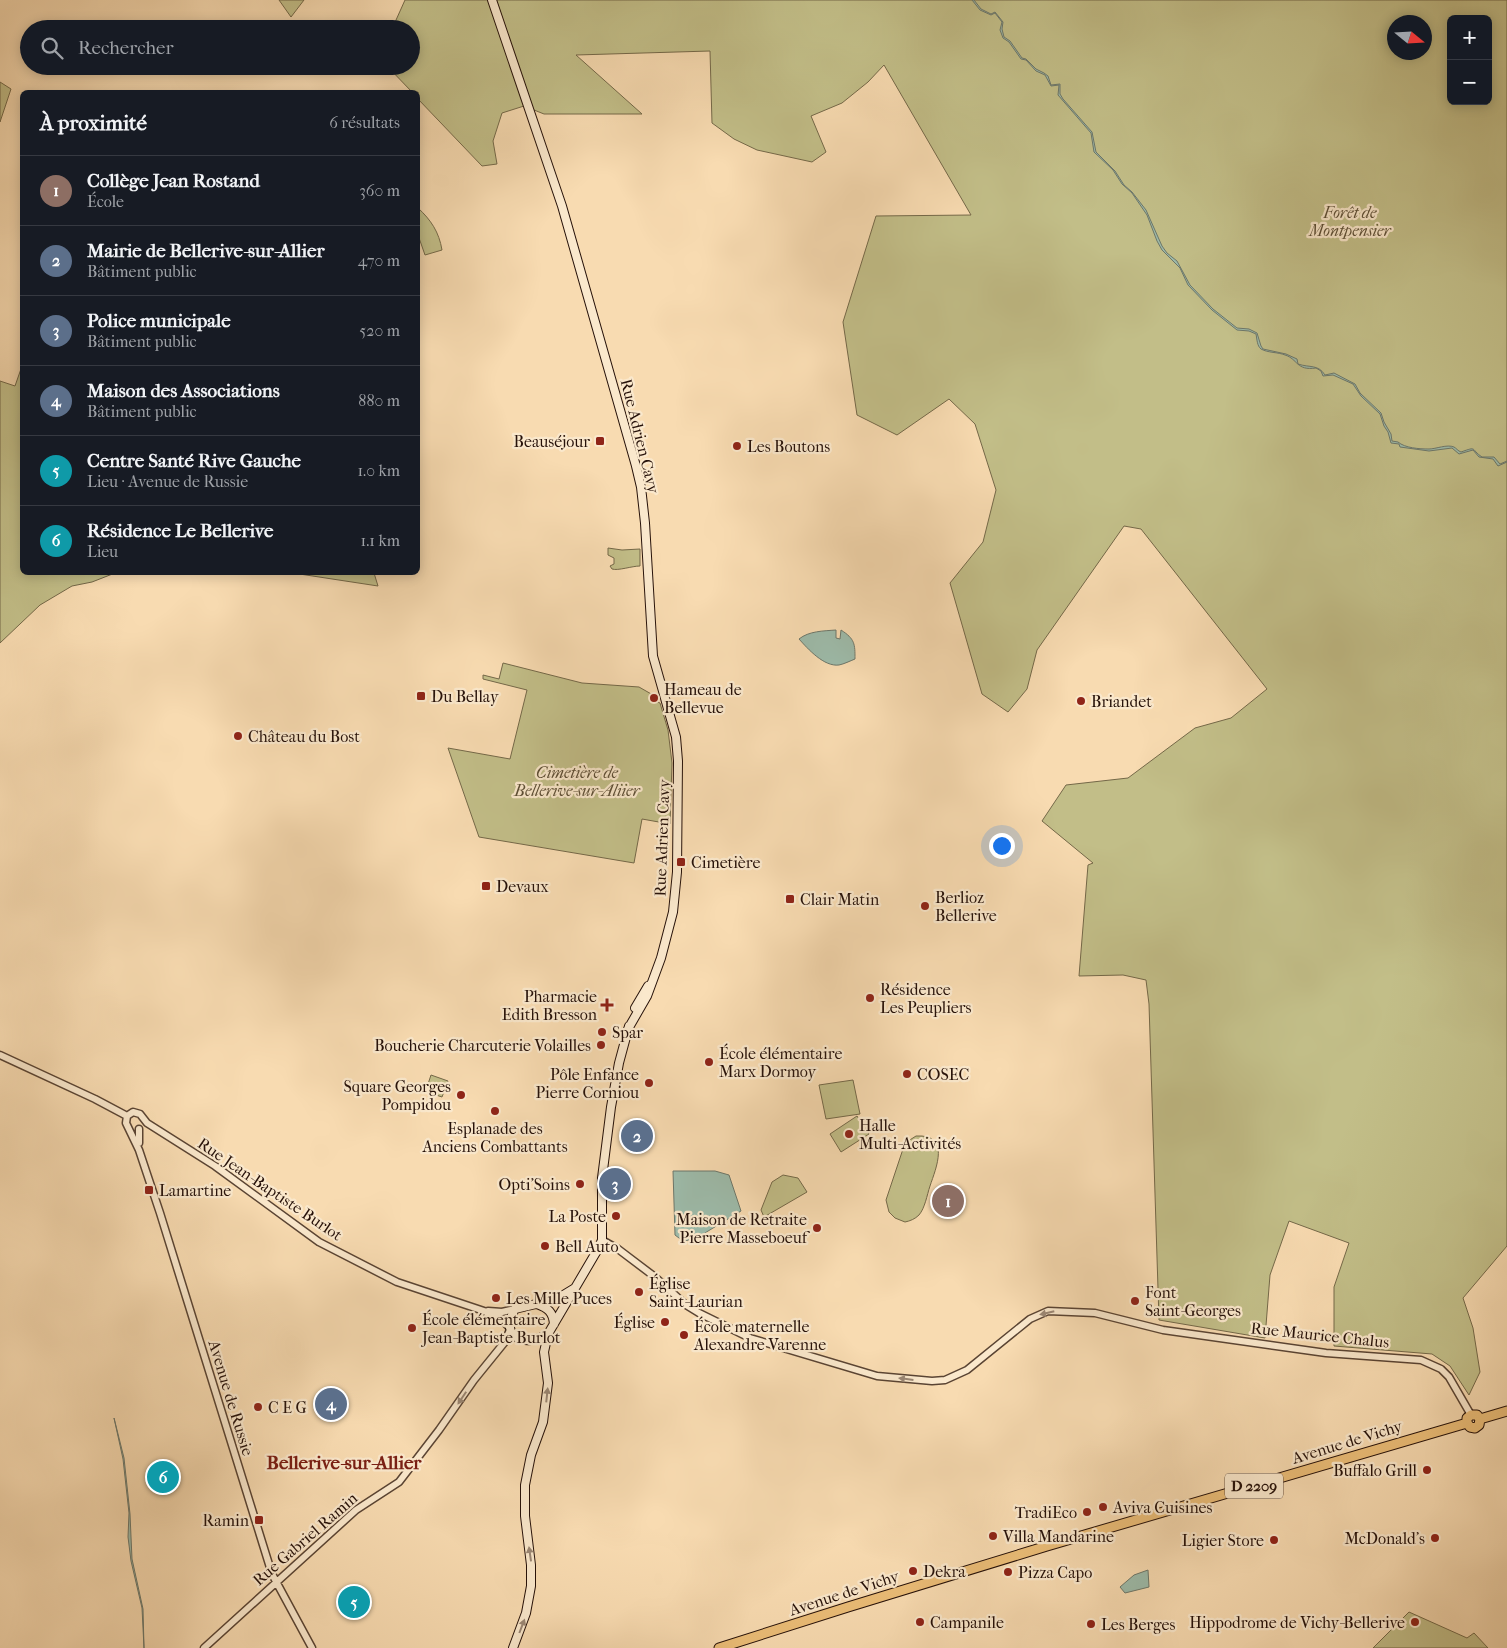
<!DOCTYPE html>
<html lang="fr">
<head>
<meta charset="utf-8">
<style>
  :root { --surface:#171b24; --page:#20242c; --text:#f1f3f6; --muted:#9ea1a6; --line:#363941; --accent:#2563eb }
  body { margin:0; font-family:"IM FELL French Canon",serif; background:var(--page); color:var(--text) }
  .controls { position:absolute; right:15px; top:15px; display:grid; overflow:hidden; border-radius:8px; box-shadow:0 2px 12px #0003 }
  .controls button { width:45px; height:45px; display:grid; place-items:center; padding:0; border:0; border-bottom:1px solid var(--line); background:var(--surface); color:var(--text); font:25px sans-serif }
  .compass { position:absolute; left:1387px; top:15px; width:45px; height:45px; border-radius:50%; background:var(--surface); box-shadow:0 2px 12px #0003; rotate:108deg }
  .you { position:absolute; left:1001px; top:845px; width:18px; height:18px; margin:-12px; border:4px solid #fff; border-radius:50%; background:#1a73e8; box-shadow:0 0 0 8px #1a73e833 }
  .badge { display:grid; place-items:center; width:32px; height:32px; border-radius:50%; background:var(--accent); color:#fff; font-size:16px; font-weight:700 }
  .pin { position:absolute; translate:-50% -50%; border:2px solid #fff; box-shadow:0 1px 5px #0006 }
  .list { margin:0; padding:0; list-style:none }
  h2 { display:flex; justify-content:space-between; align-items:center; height:65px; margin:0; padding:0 20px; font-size:21px }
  h2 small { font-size:16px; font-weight:400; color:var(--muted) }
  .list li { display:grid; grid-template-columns:32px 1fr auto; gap:15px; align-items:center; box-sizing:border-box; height:70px; padding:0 20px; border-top:1px solid var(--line) }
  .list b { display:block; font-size:19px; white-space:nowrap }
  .list p { margin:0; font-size:16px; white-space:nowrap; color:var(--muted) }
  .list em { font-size:16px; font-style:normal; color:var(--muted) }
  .icon { flex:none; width:28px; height:28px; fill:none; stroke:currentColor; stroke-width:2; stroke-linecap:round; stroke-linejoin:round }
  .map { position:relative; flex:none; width:1507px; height:1648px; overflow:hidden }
  .search { position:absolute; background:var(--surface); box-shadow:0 2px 12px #0003; left:20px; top:20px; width:400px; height:55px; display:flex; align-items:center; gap:12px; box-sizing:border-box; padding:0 18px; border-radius:28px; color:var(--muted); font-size:19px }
  .panel { position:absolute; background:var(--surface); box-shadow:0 2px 12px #0003; left:20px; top:90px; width:400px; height:485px; border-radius:8px }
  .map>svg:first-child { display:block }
  .green { fill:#c2be88; stroke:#746848; fill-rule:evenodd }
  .water { fill:#9dbbaa; stroke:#6d776a }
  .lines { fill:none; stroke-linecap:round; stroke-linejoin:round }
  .tertiary-casing { stroke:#5a4433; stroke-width:9 }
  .secondary-casing { stroke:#261109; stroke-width:10 }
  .primary-casing { stroke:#261109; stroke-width:11 }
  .tertiary { stroke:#fae8cc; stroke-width:6 }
  .secondary { stroke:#fae8cc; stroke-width:8 }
  .primary { stroke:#ecbe78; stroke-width:9 }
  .oneway { fill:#9b8774 }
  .poi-dot { fill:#8f2418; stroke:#fae8cc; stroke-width:2 }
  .labels { text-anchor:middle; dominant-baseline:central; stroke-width:4.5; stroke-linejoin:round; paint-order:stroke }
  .shield { fill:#fae8cc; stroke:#665244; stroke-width:1 }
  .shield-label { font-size:15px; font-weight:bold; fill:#261109 }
  .park-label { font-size:16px; font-style:italic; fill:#5d4e35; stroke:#fae8cc }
  .street-label { font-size:16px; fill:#261109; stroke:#fae8cc }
  .poi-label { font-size:16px; fill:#261109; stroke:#fae8cc; text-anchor:start }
  .quarter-label { font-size:19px; font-weight:bold; fill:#7a1f14; stroke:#fae8cc }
</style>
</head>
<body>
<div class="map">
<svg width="1507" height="1648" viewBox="0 0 1507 1648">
  <rect width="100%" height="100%" fill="#f8dbb1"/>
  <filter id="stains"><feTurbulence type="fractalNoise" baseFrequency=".004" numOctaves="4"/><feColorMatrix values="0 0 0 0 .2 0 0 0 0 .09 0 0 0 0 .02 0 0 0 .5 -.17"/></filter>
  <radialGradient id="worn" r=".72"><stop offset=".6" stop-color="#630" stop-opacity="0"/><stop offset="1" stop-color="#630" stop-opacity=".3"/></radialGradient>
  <path class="green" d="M279 0H304L291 17Z
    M405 0H1507V1246L1463 1298 1473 1328 1480 1372 1469 1395 1450 1366 1432 1354 1334 1346V1287L1349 1243 1289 1221 1270 1275 1265 1338 1159 1320 1149 1004 1146 980 1123 975 1079 976 1088 865 1093 863 1042 821 1066 785 1128 778 1195 728 1231 718 1267 689 1141 529 1124 526 1037 650 1027 689 1008 712 982 694 950 583 983 542 996 490 975 424 949 399 897 435 857 415 843 322 876 216 971 215 884 65 868 82 842 103 811 116 826 152 812 162 757 150 734 139 712 123 710 51 576 55 642 114H544L524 106 502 113 493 141 497 164 482 166 418 99V92H412L387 66H411V29H392ZM1451 19H1488V101H1451ZM1394 22H1424V52H1394Z
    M0 82 11 89 0 122Z
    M418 208C431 220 439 232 442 250L425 255 418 235Z
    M22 366V572L48 573 42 574 52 572 115 573 92 582 72 586 40 605 0 643V381L15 386Z
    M608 548 622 550 640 549V566C632 566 618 571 612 569L610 566 614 564V558L608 555Z
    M293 573H374L378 586Z
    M503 663 582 683 639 687 653 695 651 699 660 703 668 730 672 763 670 824 642 819 634 863 479 837 448 748 510 759 527 690 483 679V675L499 679Z
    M431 1075 448 1081 442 1097 433 1094 428 1084Z
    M853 1080 860 1114 826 1119 819 1085Z
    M857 1116 869 1134 841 1152 830 1134Z
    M916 1136C951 1134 936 1168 930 1186 927 1195 925 1208 919 1215 915 1219 910 1221 905 1222L895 1218 889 1212 886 1200 905 1143Z
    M783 1175 798 1178 807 1192 764 1217 761 1210 772 1182Z
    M1409 1612 1467 1638 1474 1633 1488 1648H1373Z"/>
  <path class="water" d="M972 0H974L981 9 991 14 995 12 1003 22 1002 29 1004 37 1010 41 1022 58 1026 59 1036 69 1044 73 1048 76 1051 85 1060 84V94L1063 99 1092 132 1096 152 1115 171 1124 185 1132 192 1146 210 1162 246 1167 253 1177 261 1190 285 1213 309 1237 328 1249 329 1257 333 1261 346 1263 349 1286 354 1297 359 1298 364C1310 368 1318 364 1325 375L1334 373 1355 384 1360 393 1381 413 1384 422 1391 434 1392 441 1398 442C1405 448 1419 449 1429 449 1436 449 1447 444 1454 447 1456 448 1458 451 1461 452 1478 446 1470 449 1482 457H1494L1500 464 1507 461V462L1498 466 1493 459 1479 457 1473 450 1459 454 1452 448 1429 451 1400 447 1399 444 1391 443 1388 432 1384 426 1380 414 1361 396 1353 384 1333 375 1323 376 1321 371 1316 368C1296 371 1298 359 1285 355 1278 352 1268 353 1261 349 1257 346 1257 339 1256 334L1249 331 1237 330 1212 310 1188 285 1180 268 1162 250 1157 241 1147 215 1132 193 1122 184 1113 170 1094 152 1091 133 1058 95 1059 85 1051 86 1045 75 1036 71 1026 60 1021 59 1009 42 1003 38 1000 30 1002 22 995 13 991 15 980 10Z
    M836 630V638L840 639 841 630C855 639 855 644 855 659 850 661 844 664 839 665 824 667 808 649 799 639 809 631 823 631 836 630Z
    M673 1171H715L729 1175 741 1211 695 1239 683 1241 675 1235Z
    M114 1418 124 1458 130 1514 132 1559 143 1609 144 1648 142 1608 131 1561 128 1537 129 1513 123 1459Z
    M1148 1570 1149 1587 1125 1593 1120 1587 1134 1575Z"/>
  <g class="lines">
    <defs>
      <path id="tertiary" d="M0 1055 95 1099 127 1116
        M139 1129V1143
        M602 1240 618 1249 655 1277 686 1305 699 1313 750 1338 877 1376 932 1381 945 1380 967 1370 1030 1319 1048 1311 1095 1313 1163 1330 1326 1353 1421 1360 1441 1369 1449 1377 1471 1415
        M488 1311 502 1312 515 1309
        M204 1648 356 1510 399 1482 439 1430 474 1380 504 1343 510 1330
        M312 1648 272 1574 160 1213 139 1150 126 1123 127 1116 133 1112 140 1114 147 1123 215 1166 319 1242 397 1282 484 1311 501 1319 509 1327"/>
      <path id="secondary" d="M492 0 562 206 636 466 641 487 645 523 653 656 676 737 678 761 677 872 673 912 661 958 647 996 628 1029
        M635 1008 648 986
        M575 1288 557 1299 515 1309C498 1338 526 1348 548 1334L598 1249 602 1240V1178L611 1107 619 1063 629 1026
        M537 1304C548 1308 553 1312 554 1324
        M513 1648 526 1613 531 1586V1565L525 1516V1485L531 1455 543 1422 548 1383 544 1352 548 1334"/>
      <path id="primary" d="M1480 1419 1507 1411
        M1467 1423 1470 1427 1475 1428 1479 1425 1480 1419
        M1467 1423V1418L1471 1415H1477L1480 1419
        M719 1648 848 1607 1047 1546 1467 1423"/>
    </defs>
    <use href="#tertiary" class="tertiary-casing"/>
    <use href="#secondary" class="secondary-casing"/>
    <use href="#primary" class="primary-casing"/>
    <use href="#tertiary" class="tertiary"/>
    <use href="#secondary" class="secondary"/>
    <use href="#primary" class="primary"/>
  </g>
  <defs><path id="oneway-solid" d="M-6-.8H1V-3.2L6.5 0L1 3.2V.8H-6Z" transform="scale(1.25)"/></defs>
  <g class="oneway">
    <use href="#oneway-solid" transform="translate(1047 1313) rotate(167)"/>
    <use href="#oneway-solid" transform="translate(906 1379) rotate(-173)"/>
    <use href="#oneway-solid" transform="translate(547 1395) rotate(-84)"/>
    <use href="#oneway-solid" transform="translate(462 1398) rotate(124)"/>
    <use href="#oneway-solid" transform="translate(530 1554) rotate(-98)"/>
    <use href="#oneway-solid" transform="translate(522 1626) rotate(-69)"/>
  </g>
  <g class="poi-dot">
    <rect x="595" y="436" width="10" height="10" rx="2.5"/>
    <circle cx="737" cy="446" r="5"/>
    <rect x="416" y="691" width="10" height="10" rx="2.5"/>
    <circle cx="654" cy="698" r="5"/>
    <circle cx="1081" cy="701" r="5"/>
    <circle cx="238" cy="736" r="5"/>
    <rect x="676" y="857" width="10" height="10" rx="2.5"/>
    <rect x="481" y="881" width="10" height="10" rx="2.5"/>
    <rect x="785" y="894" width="10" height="10" rx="2.5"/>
    <circle cx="925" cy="906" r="5"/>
    <circle cx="870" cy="998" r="5"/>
    <path d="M604.5 997.5h5v5h5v5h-5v5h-5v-5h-5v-5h5z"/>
    <circle cx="602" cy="1032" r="5"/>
    <circle cx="601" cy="1045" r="5"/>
    <circle cx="709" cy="1062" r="5"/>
    <circle cx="907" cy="1074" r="5"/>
    <circle cx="649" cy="1083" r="5"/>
    <circle cx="461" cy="1095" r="5"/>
    <circle cx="495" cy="1111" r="5"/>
    <circle cx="849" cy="1134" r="5"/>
    <circle cx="580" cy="1184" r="5"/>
    <rect x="144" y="1185" width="10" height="10" rx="2.5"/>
    <circle cx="616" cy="1216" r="5"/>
    <circle cx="817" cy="1228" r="5"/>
    <circle cx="545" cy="1246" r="5"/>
    <circle cx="639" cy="1292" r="5"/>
    <circle cx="496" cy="1298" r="5"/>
    <circle cx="1135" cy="1301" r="5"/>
    <circle cx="665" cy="1322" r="5"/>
    <circle cx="412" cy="1328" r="5"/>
    <circle cx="684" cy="1335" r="5"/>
    <circle cx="258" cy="1407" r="5"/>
    <circle cx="1427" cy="1470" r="5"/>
    <circle cx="1103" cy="1507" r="5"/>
    <circle cx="1087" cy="1512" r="5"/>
    <rect x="254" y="1515" width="10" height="10" rx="2.5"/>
    <circle cx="993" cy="1536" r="5"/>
    <circle cx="1435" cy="1538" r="5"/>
    <circle cx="1274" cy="1540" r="5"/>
    <circle cx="913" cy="1571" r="5"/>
    <circle cx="1008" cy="1572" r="5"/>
    <circle cx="920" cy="1622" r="5"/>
    <circle cx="1415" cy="1622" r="5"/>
    <circle cx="1091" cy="1624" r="5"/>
  </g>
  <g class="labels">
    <rect class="shield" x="1225" y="1473.5" width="58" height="25" rx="4"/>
    <g class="shield-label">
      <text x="1254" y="1486">D 2209</text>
    </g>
    <g class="park-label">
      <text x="1350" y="212">Forêt de<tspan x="1350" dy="18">Montpensier</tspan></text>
      <text x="577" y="772">Cimetière de<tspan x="577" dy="18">Bellerive-sur-Aliier</tspan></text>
    </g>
    <g class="street-label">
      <text transform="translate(640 436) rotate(76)">Rue Adrien Cavy</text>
      <text transform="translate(662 838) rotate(-88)">Rue Adrien Cavy</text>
      <text transform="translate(270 1189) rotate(34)">Rue Jean-Baptiste Burlot</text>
      <text transform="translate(1320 1335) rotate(6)">Rue Maurice Chalus</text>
      <text transform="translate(231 1398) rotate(73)">Avenue de Russie</text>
      <text transform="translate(1347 1442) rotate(-17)">Avenue de Vichy</text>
      <text transform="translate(305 1539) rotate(-41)">Rue Gabriel Ramin</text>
      <text transform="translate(844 1593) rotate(-18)">Avenue de Vichy</text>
    </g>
    <g class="poi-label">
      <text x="590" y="441" text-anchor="end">Beauséjour</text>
      <text x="747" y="446">Les Boutons</text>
      <text x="664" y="689">Hameau de<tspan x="664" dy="18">Bellevue</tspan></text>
      <text x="431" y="696">Du Bellay</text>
      <text x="1091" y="701">Briandet</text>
      <text x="248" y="736">Château du Bost</text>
      <text x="691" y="862">Cimetière</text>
      <text x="496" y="886">Devaux</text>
      <text x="935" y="897">Berlioz<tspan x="935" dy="18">Bellerive</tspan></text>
      <text x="800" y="899">Clair Matin</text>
      <text x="880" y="989">Résidence<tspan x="880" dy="18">Les Peupliers</tspan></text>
      <text x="597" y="996" text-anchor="end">Pharmacie<tspan x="597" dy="18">Edith Bresson</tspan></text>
      <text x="612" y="1032">Spar</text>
      <text x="591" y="1045" text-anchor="end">Boucherie Charcuterie Volailles</text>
      <text x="719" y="1053">École élémentaire<tspan x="719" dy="18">Marx Dormoy</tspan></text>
      <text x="639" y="1074" text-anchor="end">Pôle Enfance<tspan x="639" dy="18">Pierre Corniou</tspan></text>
      <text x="917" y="1074">COSEC</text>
      <text x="451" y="1086" text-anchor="end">Square Georges<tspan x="451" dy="18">Pompidou</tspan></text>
      <text x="859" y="1125">Halle<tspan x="859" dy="18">Multi-Activités</tspan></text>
      <text x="495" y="1128" text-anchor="middle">Esplanade des<tspan x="495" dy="18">Anciens Combattants</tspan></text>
      <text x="570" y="1184" text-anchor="end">Opti'Soins</text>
      <text x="159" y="1190">Lamartine</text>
      <text x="606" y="1216" text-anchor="end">La Poste</text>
      <text x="807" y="1219" text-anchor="end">Maison de Retraite<tspan x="807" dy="18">Pierre Masseboeuf</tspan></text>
      <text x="555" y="1246">Bell Auto</text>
      <text x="649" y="1283">Église<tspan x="649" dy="18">Saint-Laurian</tspan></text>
      <text x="1145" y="1292">Font<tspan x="1145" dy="18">Saint-Georges</tspan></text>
      <text x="506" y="1298">Les Mille Puces</text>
      <text x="422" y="1319">École élémentaire<tspan x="422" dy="18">Jean-Baptiste Burlot</tspan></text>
      <text x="655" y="1322" text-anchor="end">Église</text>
      <text x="694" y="1326">École maternelle<tspan x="694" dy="18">Alexandre Varenne</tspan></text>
      <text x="268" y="1407">C E G</text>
      <text x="1417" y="1470" text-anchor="end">Buffalo Grill</text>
      <text x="1113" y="1507">Aviva Cuisines</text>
      <text x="1077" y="1512" text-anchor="end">TradiEco</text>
      <text x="249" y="1520" text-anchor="end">Ramin</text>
      <text x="1003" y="1536">Villa Mandarine</text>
      <text x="1425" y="1538" text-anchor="end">McDonald's</text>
      <text x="1264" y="1540" text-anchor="end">Ligier Store</text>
      <text x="923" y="1571">Dekra</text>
      <text x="1018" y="1572">Pizza Capo</text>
      <text x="930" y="1622">Campanile</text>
      <text x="1405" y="1622" text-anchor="end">Hippodrome de Vichy-Bellerive</text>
      <text x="1101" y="1624">Les Berges</text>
    </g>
    <g class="quarter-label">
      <text x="344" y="1463">Bellerive-sur-Allier</text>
    </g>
  </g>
  <rect width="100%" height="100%" filter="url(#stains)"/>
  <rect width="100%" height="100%" fill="url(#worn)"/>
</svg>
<div class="controls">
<button>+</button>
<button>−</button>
</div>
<svg class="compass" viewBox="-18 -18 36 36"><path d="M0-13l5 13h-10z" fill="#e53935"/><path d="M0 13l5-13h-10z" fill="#9ea1a6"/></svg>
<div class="you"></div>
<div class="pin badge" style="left:948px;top:1201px;background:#8d6e63">1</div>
<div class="pin badge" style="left:637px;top:1136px;background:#5c6f8a">2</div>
<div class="pin badge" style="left:615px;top:1184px;background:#5c6f8a">3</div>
<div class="pin badge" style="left:331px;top:1404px;background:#5c6f8a">4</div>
<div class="pin badge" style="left:354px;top:1602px;background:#0f9aa8">5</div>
<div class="pin badge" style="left:163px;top:1477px;background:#0f9aa8">6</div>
<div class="search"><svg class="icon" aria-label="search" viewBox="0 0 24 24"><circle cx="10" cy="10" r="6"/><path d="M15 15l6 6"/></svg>Rechercher</div>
<section class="panel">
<h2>À proximité<small>6 résultats</small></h2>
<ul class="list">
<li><span class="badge" style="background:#8d6e63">1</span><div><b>Collège Jean Rostand</b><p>École</p></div><em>360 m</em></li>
<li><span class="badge" style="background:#5c6f8a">2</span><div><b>Mairie de Bellerive-sur-Allier</b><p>Bâtiment public</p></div><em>470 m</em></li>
<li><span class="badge" style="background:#5c6f8a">3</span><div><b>Police municipale</b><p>Bâtiment public</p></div><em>520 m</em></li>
<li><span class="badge" style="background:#5c6f8a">4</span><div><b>Maison des Associations</b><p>Bâtiment public</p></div><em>880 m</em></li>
<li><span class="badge" style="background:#0f9aa8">5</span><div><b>Centre Santé Rive Gauche</b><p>Lieu · Avenue de Russie</p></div><em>1.0 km</em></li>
<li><span class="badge" style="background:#0f9aa8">6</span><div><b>Résidence Le Bellerive</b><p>Lieu</p></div><em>1.1 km</em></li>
</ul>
</section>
</div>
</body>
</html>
